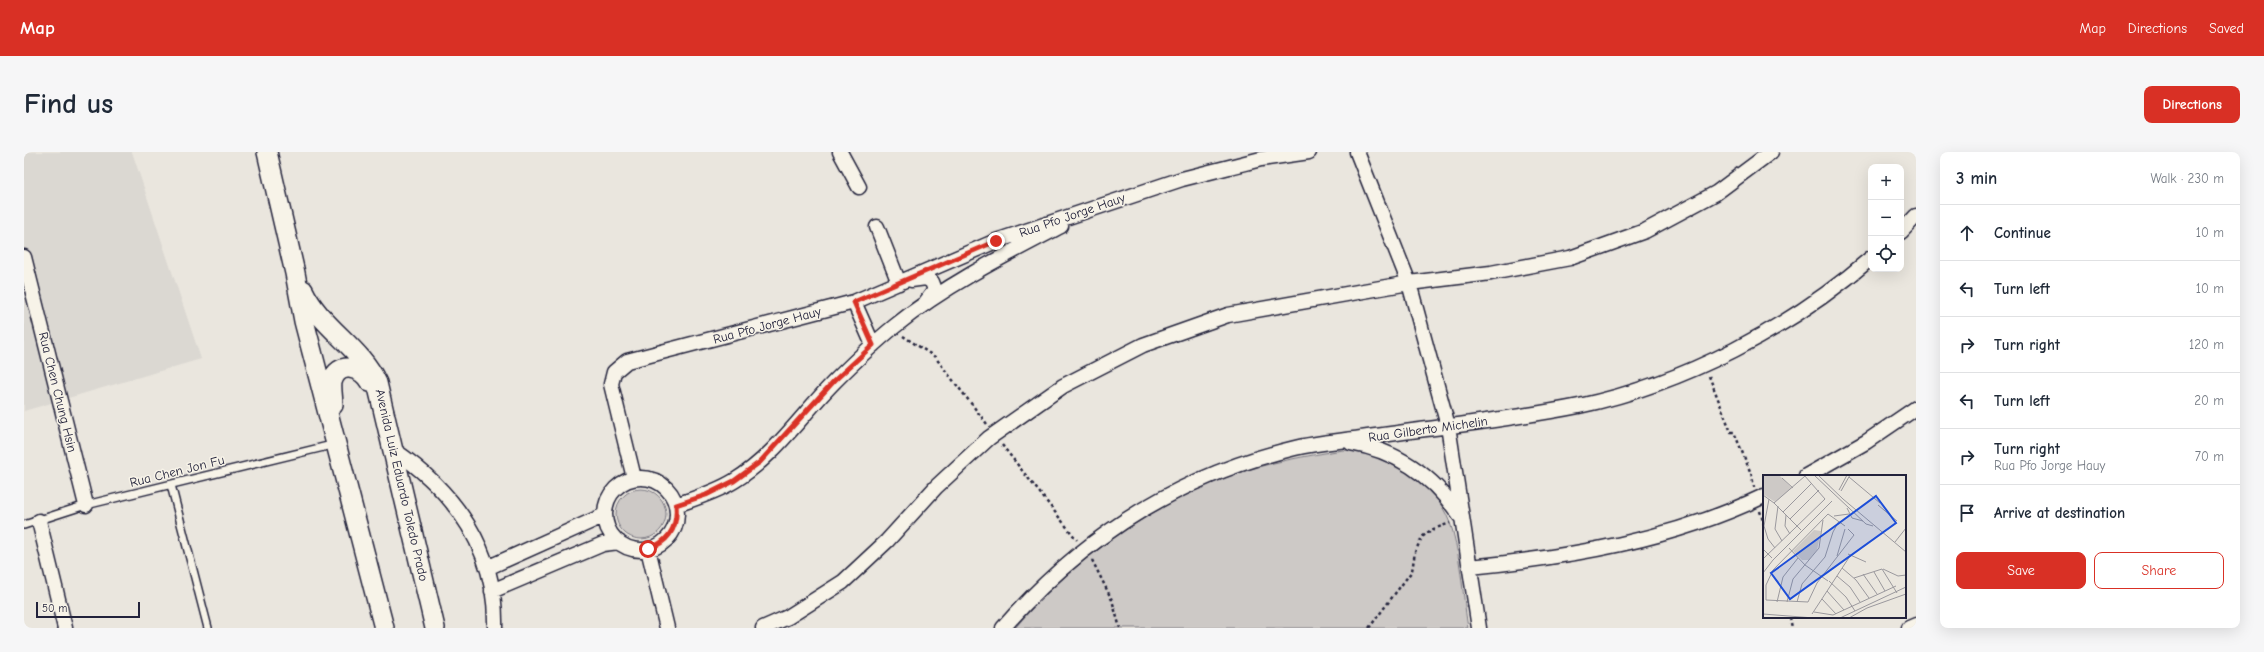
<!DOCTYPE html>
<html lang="en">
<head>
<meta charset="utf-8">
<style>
  :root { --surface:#fff; --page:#f6f6f7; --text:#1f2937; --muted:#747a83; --line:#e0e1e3; --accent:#d93025 }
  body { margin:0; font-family:"Comic Neue",sans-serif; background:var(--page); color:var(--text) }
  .controls { position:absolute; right:12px; top:12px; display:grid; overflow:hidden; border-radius:8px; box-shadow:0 4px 16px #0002 }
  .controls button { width:36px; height:36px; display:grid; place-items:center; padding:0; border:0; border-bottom:1px solid var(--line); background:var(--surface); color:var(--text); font:20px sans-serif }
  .scale { position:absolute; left:12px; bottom:10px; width:104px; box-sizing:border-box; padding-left:4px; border:2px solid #22223b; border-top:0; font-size:11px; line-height:14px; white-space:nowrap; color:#22223b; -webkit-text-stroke:3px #f7f3e8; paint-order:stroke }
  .stop { position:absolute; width:12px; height:12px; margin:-9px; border:3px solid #d93025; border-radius:50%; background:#fff }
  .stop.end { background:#d93025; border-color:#fff; box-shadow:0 1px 4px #0008 }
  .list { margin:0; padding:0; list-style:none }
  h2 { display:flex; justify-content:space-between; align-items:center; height:52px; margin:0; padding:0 16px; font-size:17px }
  h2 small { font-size:13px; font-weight:400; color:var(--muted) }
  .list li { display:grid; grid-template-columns:26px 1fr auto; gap:12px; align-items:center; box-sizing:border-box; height:56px; padding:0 16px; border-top:1px solid var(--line) }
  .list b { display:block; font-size:15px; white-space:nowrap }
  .list p { margin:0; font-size:13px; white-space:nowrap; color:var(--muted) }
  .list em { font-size:13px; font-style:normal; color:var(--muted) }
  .actions { display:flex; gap:8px; padding:12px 16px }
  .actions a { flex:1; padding:9px 0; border:1px solid var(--accent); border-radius:8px; text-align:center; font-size:14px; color:var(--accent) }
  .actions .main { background:var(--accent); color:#fff }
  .icon { flex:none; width:22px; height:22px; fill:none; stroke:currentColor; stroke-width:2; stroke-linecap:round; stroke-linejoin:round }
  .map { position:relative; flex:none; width:1892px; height:476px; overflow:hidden; border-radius:8px }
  header { display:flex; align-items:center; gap:24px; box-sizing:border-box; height:56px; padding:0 20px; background:var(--accent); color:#fff }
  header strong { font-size:19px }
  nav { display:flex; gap:22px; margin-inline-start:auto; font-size:14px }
  .intro { display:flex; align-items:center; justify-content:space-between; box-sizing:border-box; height:96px; padding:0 24px }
  h1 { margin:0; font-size:28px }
  .button { padding:10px 18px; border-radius:8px; background:var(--accent); color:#fff; font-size:14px; font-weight:700 }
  main { display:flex; gap:24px; padding:0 24px }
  aside { flex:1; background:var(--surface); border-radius:8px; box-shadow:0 4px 16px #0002 }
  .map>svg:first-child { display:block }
  .built { fill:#dbd8d2 }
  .green { fill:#cdc9c6; stroke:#787680 }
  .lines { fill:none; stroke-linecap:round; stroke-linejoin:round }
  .service-casing { stroke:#22223b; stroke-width:10 }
  .minor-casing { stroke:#22223b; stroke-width:17 }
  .secondary-casing { stroke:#22223b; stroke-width:22 }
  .path { stroke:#22223b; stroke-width:2.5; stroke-dasharray:3 3; stroke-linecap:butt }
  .service { stroke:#f7f3e8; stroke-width:7 }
  .minor { stroke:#f7f3e8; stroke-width:14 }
  .secondary { stroke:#f7f3e8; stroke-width:19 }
  .route { stroke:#d93025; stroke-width:5 }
  .labels { text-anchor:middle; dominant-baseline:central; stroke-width:3; stroke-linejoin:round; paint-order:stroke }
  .street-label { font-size:13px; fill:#22223b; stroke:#f7f3e8 }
  .inset-road { fill:none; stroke:#9a989d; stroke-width:1 }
  .view { fill:#1d4ed8; fill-opacity:0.15; stroke:#1d4ed8; stroke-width:2 }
  .inset-edge { fill:none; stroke:#22223b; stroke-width:2 }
</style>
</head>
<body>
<header>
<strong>Map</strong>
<nav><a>Map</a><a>Directions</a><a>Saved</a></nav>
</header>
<div class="intro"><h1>Find us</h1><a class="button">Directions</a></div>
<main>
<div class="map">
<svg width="1892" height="476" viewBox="0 0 1892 476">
  <rect width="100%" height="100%" fill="#eae6de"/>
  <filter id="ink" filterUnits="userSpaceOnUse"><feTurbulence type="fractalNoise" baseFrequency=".025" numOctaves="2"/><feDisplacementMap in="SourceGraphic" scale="8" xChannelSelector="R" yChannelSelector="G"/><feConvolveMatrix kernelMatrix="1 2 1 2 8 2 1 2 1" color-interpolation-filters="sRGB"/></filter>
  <g filter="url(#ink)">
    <path class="built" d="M0 0H108L177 207 0 259Z"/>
    <path class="green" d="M1319 298C1367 301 1415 330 1429 380 1437 410 1439 444 1444 476H991C1045 411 1130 351 1209 323 1245 310 1282 304 1319 298Z
      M592 362a25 25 0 1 1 50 0a25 25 0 1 1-50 0Z"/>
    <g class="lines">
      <defs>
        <path id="service" d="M147 333 184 476
          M0 373 62 353 312 292"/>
        <path id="minor" d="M816 0 835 35
          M1333 0 1385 131 1424 274 1455 476
          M853 75 875 131
          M1877 80 1892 64
          M0 105 62 353
          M887 128 902 126 908 130 911 138 902 150
          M830 150 849 193
          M1327 291C1374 299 1410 325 1436 364
          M370 298C431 340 473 398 471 476
          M1782 324 1842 290 1892 256
          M610 326 587 232 590 220 603 209 830 150 972 89 1158 27 1237 7 1285 0
          M581 362a36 36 0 1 1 72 0a36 36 0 1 1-72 0Z
          M652 353C672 346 692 340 710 329 751 304 778 262 811 229 830 210 850 191 871 174 920 134 981 103 1037 74
          M15 369 41 476
          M624 397 643 476
          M1446 415C1546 405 1648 388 1740 344
          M463 416 581 363
          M468 439 579 392 595 390
          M739 476 764 465 819 430 863 389 912 335 965 286 1039 234 1119 193 1204 163 1385 131 1467 121 1546 106 1621 79 1692 41 1747 0
          M979 476C1058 385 1154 324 1271 296 1295 290 1320 289 1344 285 1414 275 1485 268 1555 254 1659 232 1767 176 1847 106
          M1885 476 1892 473"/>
        <path id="secondary" d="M243 0 271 121 280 169 360 476
          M279 138C297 176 336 194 353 231L411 476
          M309 253C309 246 307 237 308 230 314 208 337 215 346 230"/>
      </defs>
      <use href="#service" class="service-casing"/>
      <use href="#minor" class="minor-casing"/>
      <use href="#secondary" class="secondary-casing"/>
      <path class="path" d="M879 184 911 205 963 272
        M1685 224 1707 280H1710L1728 324 1730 335
        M978 293 1053 388
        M1736 359 1740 372
        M1068 408 1088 448 1096 476
        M1766 465 1768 476
        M1345 476 1388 419 1391 400 1398 385 1407 378 1426 371"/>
      <use href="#service" class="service"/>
      <use href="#minor" class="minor"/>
      <use href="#secondary" class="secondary"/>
    </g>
  </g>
  <g class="lines" filter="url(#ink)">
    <path class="route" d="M624 397C645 390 654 375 652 353L682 343 710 329 736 310 810 229 849 193 830 150 972 89"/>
  </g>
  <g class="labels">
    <g class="street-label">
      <text transform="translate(1048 63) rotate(-19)">Rua Pfo Jorge Hauy</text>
      <text transform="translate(743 173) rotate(-15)">Rua Pfo Jorge Hauy</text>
      <text transform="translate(34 240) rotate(76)">Rua Chen Chung Hsin</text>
      <text transform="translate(1404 277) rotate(-8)">Rua Gilberto Michelin</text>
      <text transform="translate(153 319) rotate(-14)">Rua Chen Jon Fu</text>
      <text transform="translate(378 333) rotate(77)">Avenida Luiz Eduardo Toledo Prado</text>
    </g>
  </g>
  <g transform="translate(1739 323)">
    <rect width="143" height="143" fill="#eae6de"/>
    <path d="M0 0H16L29 13 12 27 0 19ZM51 55 58 56 54 75 46 85H39L30 76Z" fill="#cdc9c6"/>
    <path class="inset-road" d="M51 0 103 49 110 51M55 0 80 24 143 77M86 2 117 28M19 3 30 13M76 15 84 0M78 16 87 0M0 20 11 28 38 55M6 24 1 51 5 64 12 73M11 28 42 1M115 30 134 46M15 31 12 54 19 66M84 33 89 43 100 46M20 37 49 8M23 40 22 51 27 59M71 41 86 39M27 44 56 15M132 67 143 53M26 73 42 90 65 106M0 74 9 83M85 79 103 87M74 81 82 54M0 84 62 24 41 0M79 93 93 105 106 123M120 94 135 101 143 100M111 97 122 116M0 98 10 85 69 26M100 99 114 119M74 101 87 112 97 127M91 103 119 94 134 118M66 106 83 122 92 136M64 116 81 135M59 124 73 139M3 125 45 127 54 108 91 60 85 54M3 125V110L10 95 65 39 82 51M14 127 20 102 35 83M24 127 30 104 56 73 60 45M34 127 39 109 62 82 70 57 76 46M51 137 70 140 133 111M0 139 51 143M49 139 87 81M77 143 143 112M86 143 104 133 143 119"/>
    <path class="view" d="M113 21 133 48 27 124 8 98Z"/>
    <rect width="143" height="143" class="inset-edge"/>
  </g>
</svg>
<div class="controls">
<button>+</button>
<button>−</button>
<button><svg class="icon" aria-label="locate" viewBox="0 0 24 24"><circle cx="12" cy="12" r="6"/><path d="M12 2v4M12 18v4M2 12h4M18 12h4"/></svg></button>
</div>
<div class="scale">50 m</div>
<div class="stop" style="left:624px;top:397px"></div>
<div class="stop end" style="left:972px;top:89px"></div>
</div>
<aside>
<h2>3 min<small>Walk · 230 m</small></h2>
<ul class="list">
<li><svg class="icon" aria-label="ahead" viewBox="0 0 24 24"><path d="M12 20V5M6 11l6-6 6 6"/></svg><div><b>Continue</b></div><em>10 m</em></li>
<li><svg class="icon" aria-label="left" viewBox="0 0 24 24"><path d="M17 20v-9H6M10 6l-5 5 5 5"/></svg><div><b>Turn left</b></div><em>10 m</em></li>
<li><svg class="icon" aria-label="right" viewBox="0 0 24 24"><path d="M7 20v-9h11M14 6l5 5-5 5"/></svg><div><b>Turn right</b></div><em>120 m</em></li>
<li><svg class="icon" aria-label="left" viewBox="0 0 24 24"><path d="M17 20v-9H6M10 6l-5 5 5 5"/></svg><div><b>Turn left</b></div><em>20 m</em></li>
<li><svg class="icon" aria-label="right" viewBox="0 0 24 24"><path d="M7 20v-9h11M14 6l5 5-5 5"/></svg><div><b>Turn right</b><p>Rua Pfo Jorge Hauy</p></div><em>70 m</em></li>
<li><svg class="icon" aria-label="arrive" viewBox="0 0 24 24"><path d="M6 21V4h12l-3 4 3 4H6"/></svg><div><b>Arrive at destination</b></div></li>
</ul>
<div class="actions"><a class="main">Save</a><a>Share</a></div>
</aside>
</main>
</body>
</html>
